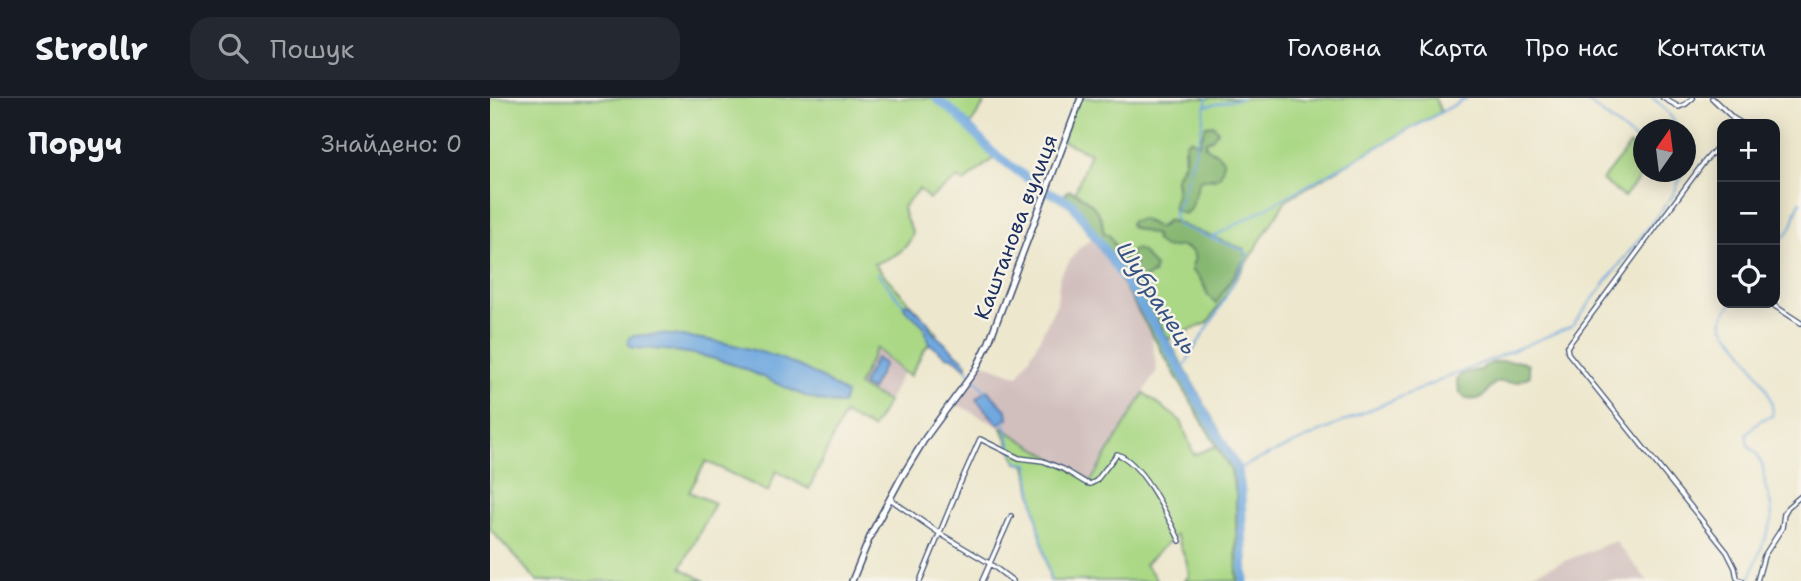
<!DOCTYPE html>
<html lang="uk">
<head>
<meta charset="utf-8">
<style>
  :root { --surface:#171b24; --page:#242831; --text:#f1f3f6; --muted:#9ea1a6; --line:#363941 }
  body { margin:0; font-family:"Shantell Sans",sans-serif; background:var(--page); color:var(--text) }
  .controls { position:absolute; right:21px; top:21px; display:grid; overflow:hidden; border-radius:14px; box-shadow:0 4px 18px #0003 }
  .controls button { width:63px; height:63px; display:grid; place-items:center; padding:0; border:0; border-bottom:2px solid var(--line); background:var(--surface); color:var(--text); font:35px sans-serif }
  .compass { position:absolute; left:1143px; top:21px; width:63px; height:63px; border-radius:50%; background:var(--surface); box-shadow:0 4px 18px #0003; rotate:14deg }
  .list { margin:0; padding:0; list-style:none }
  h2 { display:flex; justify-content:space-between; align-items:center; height:91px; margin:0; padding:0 28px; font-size:30px }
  h2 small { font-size:23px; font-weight:400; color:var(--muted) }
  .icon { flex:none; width:38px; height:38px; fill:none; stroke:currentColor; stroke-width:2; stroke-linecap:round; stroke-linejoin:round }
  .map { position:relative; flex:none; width:1311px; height:483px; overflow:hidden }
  header { display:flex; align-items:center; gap:42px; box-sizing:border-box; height:98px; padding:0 35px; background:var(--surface); border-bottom:2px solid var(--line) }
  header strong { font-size:33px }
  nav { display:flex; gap:38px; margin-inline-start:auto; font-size:24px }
  .search { width:490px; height:63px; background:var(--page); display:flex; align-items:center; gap:18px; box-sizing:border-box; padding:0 24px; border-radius:21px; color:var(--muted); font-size:26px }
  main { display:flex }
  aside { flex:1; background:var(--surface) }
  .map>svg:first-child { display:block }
  .industrial { fill:#d1bfbe }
  .green { fill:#aad885; stroke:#628472; stroke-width:2; fill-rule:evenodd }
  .forest { fill:#87b872; stroke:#517468; stroke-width:2 }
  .water { fill:#70a8df; stroke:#466c9e; stroke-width:2 }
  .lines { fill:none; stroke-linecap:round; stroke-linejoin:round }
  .stream { stroke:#70a8df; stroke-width:2 }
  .river { stroke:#70a8df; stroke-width:9 }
  .street-casing { stroke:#3a4b6f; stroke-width:6 }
  .secondary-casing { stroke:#3a4b6f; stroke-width:8 }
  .street { stroke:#fff; stroke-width:3.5 }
  .secondary { stroke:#fff; stroke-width:5 }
  .labels { text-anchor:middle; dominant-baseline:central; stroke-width:5; stroke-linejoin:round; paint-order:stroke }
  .street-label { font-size:21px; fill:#1b2f5e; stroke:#f7f3e8 }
  .water-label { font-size:23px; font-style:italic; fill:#355385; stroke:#f7f3e8 }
</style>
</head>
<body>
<header>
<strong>Strollr</strong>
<div class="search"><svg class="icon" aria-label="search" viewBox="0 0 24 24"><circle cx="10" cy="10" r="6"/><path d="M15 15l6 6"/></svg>Пошук</div>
<nav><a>Головна</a><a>Карта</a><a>Про нас</a><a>Контакти</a></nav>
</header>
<main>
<aside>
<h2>Поруч<small>Знайдено: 0</small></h2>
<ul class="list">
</ul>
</aside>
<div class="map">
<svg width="1311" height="483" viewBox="0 0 1311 483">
  <rect width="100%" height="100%" fill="#f7f3e8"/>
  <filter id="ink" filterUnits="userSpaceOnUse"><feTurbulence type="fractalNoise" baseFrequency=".0143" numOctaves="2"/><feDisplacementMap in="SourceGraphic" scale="14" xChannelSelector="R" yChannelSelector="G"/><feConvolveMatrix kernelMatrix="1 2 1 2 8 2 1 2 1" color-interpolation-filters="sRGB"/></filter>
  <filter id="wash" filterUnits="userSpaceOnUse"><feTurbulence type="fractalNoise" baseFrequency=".00686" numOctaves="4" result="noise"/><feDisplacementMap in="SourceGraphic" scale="28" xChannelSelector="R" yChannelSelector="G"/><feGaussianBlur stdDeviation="1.57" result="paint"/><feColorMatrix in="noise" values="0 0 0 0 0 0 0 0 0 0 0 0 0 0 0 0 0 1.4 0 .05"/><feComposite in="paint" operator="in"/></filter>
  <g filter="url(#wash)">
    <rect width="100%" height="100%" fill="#ede7cd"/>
    <path class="industrial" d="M603 140 625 173 661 236 667 272 602 383 512 330 462 304 491 264 528 278 544 252 567 205 570 177 589 150Z
      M386 250 413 274 398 304 367 288Z
      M1125 443 1158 483H1028L1027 482Z"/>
    <path class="green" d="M0 0H498L480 27 499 46 505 59 474 84 468 80 439 101 429 91 413 109 415 119 423 135C417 154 401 160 384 166L448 236 434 252 420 278 413 274 386 250 368 288 398 304 382 331 354 316 319 391 286 373 278 394 216 363 199 394 225 405 191 470 215 483H47L0 431ZM172 236C224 241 282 252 328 278 337 284 346 290 355 296L320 299 250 269 226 261 188 252 144 250Z
      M587 0H945L951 14 876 55 796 102 718 225 678 241 664 213 660 194 651 181 663 176 645 166 642 170 628 153 619 137 614 135C613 131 613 126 612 122 609 112 594 100 585 94L600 55 572 43ZM713 35 725 81 715 80 710 82 700 111 684 112C682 104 687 97 687 89 687 82 684 85 687 77 692 63 696 70 694 50L709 46ZM678 122 690 126 756 159 718 198 711 180 702 173 705 161 703 154 692 148 675 149 666 143V137L659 124 668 130Z
      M1140 47 1153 57 1154 74 1134 99 1112 82Z
      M654 295 691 323 704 357 726 348 741 373 746 395 747 483H694L699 478 697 465 686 437 655 466 668 483H560L536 367 527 365 512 330 601 383Z"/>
    <path class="forest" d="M724 27 728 33 722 41 716 43 715 48C731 59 738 58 730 78 723 82 717 79 710 82L700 111 695 116 684 112C682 104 687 97 687 89 687 82 684 84 687 77 689 71 695 69 695 62 696 55 694 51 696 44L701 41 709 46 716 28Z
      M580 92C592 98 604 106 610 118 612 124 612 129 614 135L619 137 628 153 642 169 645 166 640 160 641 154 645 151 651 153 665 169 663 176 652 181 660 194 664 213 678 241 749 368 753 394 755 483H747L746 395 741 373 625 173 580 108 573 103 576 94Z
      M652 121 668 130 674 127 678 122 754 151 756 159 726 205 718 198C715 187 711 181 702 173V167L705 161 703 154 692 148 675 150 666 143 665 137 643 130 640 127 641 123Z
      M1012 263H1032L1038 266 1040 278C1036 280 1030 284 1025 284 1019 285 1014 283 1008 284 992 289 1002 304 976 301L970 295 967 283 970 277 978 274 990 272 1001 265Z"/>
    <path class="water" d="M418 205 437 223 442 234 477 265V271L468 263 462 259 456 258 440 246 433 227 415 211 413 206Z
      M172 236C223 241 283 252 328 278 338 284 347 290 356 296L352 306C325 308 276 279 250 269 216 256 181 251 144 250L140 249 138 245 139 240 143 238Z
      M386 260 394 266 381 292 372 287Z
      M497 292 517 313 518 320 508 326 486 301Z"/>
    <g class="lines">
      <path class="stream" d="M1093 0 1154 49
        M1163 0 1177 13 1190 32
        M716 8 752 0
        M1196 47 1198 53 1196 66
        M723 139 977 0
        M1285 146C1290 142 1296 138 1299 133 1306 124 1304 112 1311 103
        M387 175 413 206
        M1242 205C1222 229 1239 232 1251 250 1261 266 1287 300 1282 318L1271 322 1256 336 1258 347 1267 356 1273 369 1275 387 1281 407 1282 423 1261 477 1257 483
        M477 271 495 293
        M691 274 704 251 726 217 758 156 755 153 687 127 684 116 690 103 710 37 717 0
        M514 323 523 355
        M525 361 529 365 538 366 546 416 561 483
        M747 371 884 310 1082 228 1183 97 1193 74"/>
      <path class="river" d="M446 0 466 16 502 54 549 89 582 105 610 145 670 236 747 371 751 393 754 483"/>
    </g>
  </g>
  <g filter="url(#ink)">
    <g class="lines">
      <defs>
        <path id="street" d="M1173 0 1189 9 1196 6 1203 0
          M1222 0 1242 19 1244 26
          M1243 20 1253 26
          M1232 44 1215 63 1077 249 1078 255 1237 454 1245 470 1247 480 1252 483
          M1280 205 1311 225
          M400 401 449 435 499 465 523 483
          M430 483 469 388 490 341 529 360 553 363 573 371 596 385 600 386 606 383 627 356C653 365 678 419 690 443
          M492 483 521 418
          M1267 483 1274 458 1292 430 1294 416 1298 409 1311 398"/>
        <path id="secondary" d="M362 483 382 434 411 380 436 339 486 271 499 244 591 0"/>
      </defs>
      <use href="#street" class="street-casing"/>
      <use href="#secondary" class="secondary-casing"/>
      <use href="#street" class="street"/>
      <use href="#secondary" class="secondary"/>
    </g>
  </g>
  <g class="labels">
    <g class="street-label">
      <text transform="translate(526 129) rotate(-69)">Каштанова вулиця</text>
    </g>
    <g class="water-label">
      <text transform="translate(667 200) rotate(57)">Шубранець</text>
    </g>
  </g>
</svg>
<div class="controls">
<button>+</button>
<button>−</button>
<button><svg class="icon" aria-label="locate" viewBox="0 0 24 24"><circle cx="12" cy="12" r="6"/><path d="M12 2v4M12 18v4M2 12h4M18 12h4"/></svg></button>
</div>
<svg class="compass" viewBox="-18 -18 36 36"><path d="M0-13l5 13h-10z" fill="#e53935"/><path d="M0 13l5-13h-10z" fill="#9ea1a6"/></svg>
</div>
</main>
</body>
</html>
